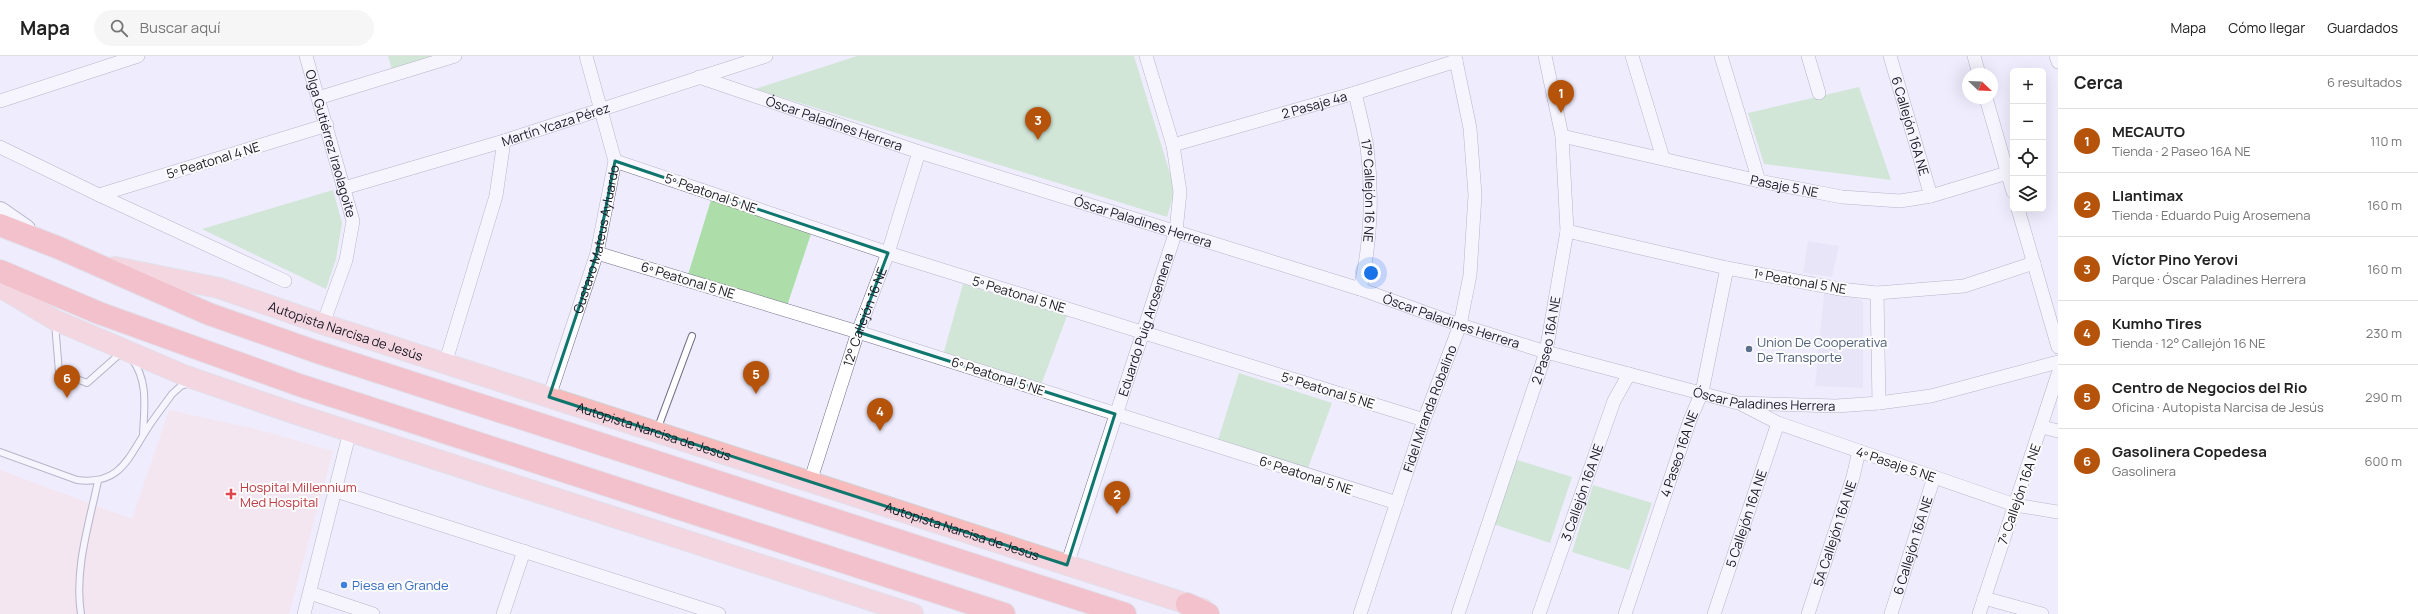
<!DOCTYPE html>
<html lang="es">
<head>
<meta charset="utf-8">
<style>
  :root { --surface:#fff; --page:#f6f6f6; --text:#222; --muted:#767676; --line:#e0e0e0; --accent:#b45309 }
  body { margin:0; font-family:Manrope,sans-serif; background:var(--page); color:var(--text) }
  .controls { position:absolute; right:12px; top:12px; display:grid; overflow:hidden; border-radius:6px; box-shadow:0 4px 16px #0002 }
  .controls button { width:36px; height:36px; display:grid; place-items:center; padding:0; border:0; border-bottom:1px solid var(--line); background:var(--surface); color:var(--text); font:20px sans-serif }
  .compass { position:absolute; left:1962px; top:12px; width:36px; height:36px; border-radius:50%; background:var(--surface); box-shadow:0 4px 16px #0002; rotate:113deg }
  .you { position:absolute; left:1371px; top:217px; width:14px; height:14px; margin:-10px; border:3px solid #fff; border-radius:50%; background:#1a73e8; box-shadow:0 0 0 6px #1a73e833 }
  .badge { display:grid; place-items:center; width:26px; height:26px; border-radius:50%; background:var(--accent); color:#fff; font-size:13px; font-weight:700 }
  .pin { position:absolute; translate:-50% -33px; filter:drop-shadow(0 1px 2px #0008) }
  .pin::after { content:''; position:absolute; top:21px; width:14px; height:12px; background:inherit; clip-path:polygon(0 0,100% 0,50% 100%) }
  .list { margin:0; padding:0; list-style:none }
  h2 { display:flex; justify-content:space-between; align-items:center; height:52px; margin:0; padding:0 16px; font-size:17px }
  h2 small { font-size:13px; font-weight:400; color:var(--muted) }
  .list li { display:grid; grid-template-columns:26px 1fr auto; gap:12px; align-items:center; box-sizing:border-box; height:64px; padding:0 16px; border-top:1px solid var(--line) }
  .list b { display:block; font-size:15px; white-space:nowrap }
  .list p { margin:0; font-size:13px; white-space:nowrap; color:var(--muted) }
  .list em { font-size:13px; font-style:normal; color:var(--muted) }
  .icon { flex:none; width:22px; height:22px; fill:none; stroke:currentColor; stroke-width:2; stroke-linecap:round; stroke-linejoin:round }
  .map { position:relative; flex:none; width:2058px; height:558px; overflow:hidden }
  header { display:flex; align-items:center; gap:24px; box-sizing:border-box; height:56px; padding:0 20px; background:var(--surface); border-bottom:1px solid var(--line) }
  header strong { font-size:19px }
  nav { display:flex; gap:22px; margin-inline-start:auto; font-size:14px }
  .search { width:280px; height:36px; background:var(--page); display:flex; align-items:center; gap:10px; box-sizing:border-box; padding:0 14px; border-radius:22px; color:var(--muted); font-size:15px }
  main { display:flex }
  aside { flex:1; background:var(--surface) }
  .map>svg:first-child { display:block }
  .built { fill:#e0dcf1 }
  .medical { fill:#f8dddf }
  .green { fill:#addea9 }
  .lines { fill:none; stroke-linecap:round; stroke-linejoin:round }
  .lane-casing { stroke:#746f89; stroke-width:8 }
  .street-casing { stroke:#746f89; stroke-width:14 }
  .secondary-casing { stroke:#746f89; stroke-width:20 }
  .primary-casing { stroke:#d1d1d3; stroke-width:22 }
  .highway-casing { stroke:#d1d1d3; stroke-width:24 }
  .lane { stroke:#fff; stroke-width:6 }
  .street { stroke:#fff; stroke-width:13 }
  .secondary { stroke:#fff; stroke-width:18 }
  .primary { stroke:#f9babc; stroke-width:20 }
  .highway { stroke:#f58c90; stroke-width:22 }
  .marked { fill:none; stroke:#0f766e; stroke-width:3; stroke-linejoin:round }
  .service-dot { fill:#5c6f8a; stroke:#fcfcfc; stroke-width:1.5 }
  .health-dot { fill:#e0444e; stroke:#fcfcfc; stroke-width:1.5 }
  .shop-dot { fill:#3f7fe0; stroke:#fcfcfc; stroke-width:1.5 }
  .labels { text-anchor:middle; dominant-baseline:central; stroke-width:4; stroke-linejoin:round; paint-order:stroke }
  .street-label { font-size:13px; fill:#191721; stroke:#fcfcfc }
  .service-label { font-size:13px; fill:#4e5e75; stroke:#fcfcfc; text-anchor:start }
  .health-label { font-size:13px; fill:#be3a42; stroke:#fcfcfc; text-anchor:start }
  .shop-label { font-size:13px; fill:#366cbe; stroke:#fcfcfc; text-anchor:start }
</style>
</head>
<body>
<header>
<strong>Mapa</strong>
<div class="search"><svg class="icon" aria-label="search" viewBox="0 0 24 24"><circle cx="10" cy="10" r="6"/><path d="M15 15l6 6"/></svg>Buscar aquí</div>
<nav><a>Mapa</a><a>Cómo llegar</a><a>Guardados</a></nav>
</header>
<main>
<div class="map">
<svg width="2058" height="558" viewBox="0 0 2058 558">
  <rect width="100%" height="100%" fill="#efecfe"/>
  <path class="built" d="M1808 185 1839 190 1832 221 1803 217Z
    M1824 238 1857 242 1863 245V332L1815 330Z"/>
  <path class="medical" d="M169 354 260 374 333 395 289 558H0V414L132 463Z"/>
  <path class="green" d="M388 0H439L392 14Z
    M857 0H1134L1175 134 1167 161 755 33Z
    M1859 31 1891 124 1764 108 1748 57Z
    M333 134 342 167 336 203 326 233 202 173Z
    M711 144 811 178 786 253 687 222Z
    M963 228 1067 260 1041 329 943 299Z
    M1239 317 1332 347 1308 412 1218 384Z
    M1514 403 1572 421 1550 487 1493 468Z
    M1593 429 1652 447 1629 514 1572 496Z"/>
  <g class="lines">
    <defs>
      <path id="lane" d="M55 267 59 316 87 327 122 296
        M132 303C149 326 144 353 143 379
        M657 374 692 280
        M0 396 77 424C117 429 126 407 144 378 152 364 163 351 172 338L181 330 190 327
        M81 558C74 514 89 468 98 425"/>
      <g id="street">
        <path id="s1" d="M306 0 353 165 346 204 323 268"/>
        <path d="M1632 0 1663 102"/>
        <path d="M1721 0 1759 125"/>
        <path d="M1808 0 1819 37"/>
        <path id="s2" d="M1890 0 1931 140"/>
        <path d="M1974 0 1979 18"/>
        <path d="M2056 0 2058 6"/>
        <path id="s3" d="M699 21 919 96 1360 233 1460 269 1546 296 1738 347 1836 350 1879 347 1931 340 2058 306"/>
        <path id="s4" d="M1355 37C1359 55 1364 73 1367 91 1373 137 1371 188 1360 233"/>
        <path d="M318 42 455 0"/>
        <path d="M1986 42 2013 136"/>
        <path d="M0 45 138 0"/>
        <path id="s5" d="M1562 80 1759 125 1842 141 1900 145 1931 140 2007 117"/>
        <path id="s6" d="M1173 89 1355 37 1456 5"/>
        <path d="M0 91 99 139 285 225"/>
        <path d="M615 105 888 197 1424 364"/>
        <path id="s7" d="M344 132 504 85 766 0"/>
        <path d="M99 139 327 69"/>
        <path d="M2018 153 2058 291"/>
        <path d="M1567 175 1727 212 1840 233 1877 237 1964 230 2034 207"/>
        <path d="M597 197 858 276 1397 447"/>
        <path d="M1877 237 1879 347"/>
        <path d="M445 308 496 140 504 85"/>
        <path id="s8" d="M549 341 597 197 615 105 586 0"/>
        <path d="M1743 349 1778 367 2015 449 2058 456"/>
        <path d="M2042 371 2058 375"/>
        <path id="s9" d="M810 426 858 276 888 197 919 96"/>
        <path d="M336 435 719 558"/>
        <path id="s10" d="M1067 509 1176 175 1180 136 1173 89 1146 0"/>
        <path d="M310 537 373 558"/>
        <path d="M1984 542 2042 558"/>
        <path d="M304 558 350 375"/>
        <path d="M503 558 524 495"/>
        <path id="s11" d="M1360 558 1424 364 1460 269 1470 219 1475 139 1470 72 1455 0"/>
        <path id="s12" d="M1458 558 1546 296 1567 175 1562 80 1545 0"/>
        <path id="s13" d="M1539 558 1614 345 1629 318"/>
        <path id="s14" d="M1625 558 1690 364 1702 336 1727 212"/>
        <path id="s15" d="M1714 558 1778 367"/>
        <path id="s16" d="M1808 558 1853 421 1859 395"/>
        <path id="s17" d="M1891 558 1934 421"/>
        <path d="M1979 558 2058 318"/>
      </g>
      <path id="secondary" d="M0 155 26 173"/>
      <g id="primary">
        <path id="s18" d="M115 211 219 232 323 268 1203 553"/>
        <path d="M0 231 55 264 186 320 293 357 913 558"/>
      </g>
      <path id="highway" d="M0 169 59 192 209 258 314 295 1125 558
        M0 215 99 257 302 330 1004 558
        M1187 548 1208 558"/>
    </defs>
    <use href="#lane" class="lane-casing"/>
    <use href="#street" class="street-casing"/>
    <use href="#secondary" class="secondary-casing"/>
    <use href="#primary" class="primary-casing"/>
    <use href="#highway" class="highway-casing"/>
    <use href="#lane" class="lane"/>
    <use href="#street" class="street"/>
    <use href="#secondary" class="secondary"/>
    <use href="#primary" class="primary"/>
    <use href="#highway" class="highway"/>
  </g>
  <path d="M0 0H2058V558H0ZM615 105 888 197 858 276 1115 358 1067 509 549 341 597 197Z" fill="#efecfe" fill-opacity=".55" fill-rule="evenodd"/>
  <path class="marked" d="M615 105 888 197 858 276 1115 358 1067 509 549 341 597 197Z"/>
  <circle class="service-dot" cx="1749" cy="293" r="4"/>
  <path class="health-dot" d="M229 432h4v4h4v4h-4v4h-4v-4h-4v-4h4z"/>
  <circle class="shop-dot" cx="344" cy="529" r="4"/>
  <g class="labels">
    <g class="street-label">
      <text stroke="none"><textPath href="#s6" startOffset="147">2 Pasaje 4a</textPath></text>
      <text stroke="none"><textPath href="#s7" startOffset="221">Martín Ycaza Pérez</textPath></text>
      <text stroke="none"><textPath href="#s3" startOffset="143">Óscar Paladines Herrera</textPath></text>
      <text stroke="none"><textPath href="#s2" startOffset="73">6 Callejón 16A NE</textPath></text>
      <text stroke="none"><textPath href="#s1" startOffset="91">Olga Gutiérrez Iraolagoite</textPath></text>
      <text transform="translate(213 104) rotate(-17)">5º Peatonal 4 NE</text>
      <text stroke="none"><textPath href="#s5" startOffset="228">Pasaje 5 NE</textPath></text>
      <text stroke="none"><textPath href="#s4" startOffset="99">17° Callejón 16 NE</textPath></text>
      <text transform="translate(711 137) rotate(19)">5º Peatonal 5 NE</text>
      <text stroke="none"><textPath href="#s3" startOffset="467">Óscar Paladines Herrera</textPath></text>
      <text stroke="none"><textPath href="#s8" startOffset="165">Gustavo Mateus Ayluardo</textPath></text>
      <text transform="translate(688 224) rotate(17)">6º Peatonal 5 NE</text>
      <text transform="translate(1800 225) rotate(10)">1º Peatonal 5 NE</text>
      <text transform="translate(1019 238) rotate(17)">5º Peatonal 5 NE</text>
      <text stroke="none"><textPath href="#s9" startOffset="174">12° Callejón 16 NE</textPath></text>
      <text stroke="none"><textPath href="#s3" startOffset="791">Óscar Paladines Herrera</textPath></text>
      <text stroke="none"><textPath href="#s10" startOffset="253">Eduardo Puig Arosemena</textPath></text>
      <text stroke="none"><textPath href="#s18" startOffset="240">Autopista Narcisa de Jesús</textPath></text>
      <text stroke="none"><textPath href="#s12" startOffset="288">2 Paseo 16A NE</textPath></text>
      <text transform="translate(998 320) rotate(18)">6º Peatonal 5 NE</text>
      <text transform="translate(1328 334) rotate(17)">5º Peatonal 5 NE</text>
      <text stroke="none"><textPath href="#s3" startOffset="1115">Óscar Paladines Herrera</textPath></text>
      <text stroke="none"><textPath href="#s11" startOffset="217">Fidel Miranda Robalino</textPath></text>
      <text stroke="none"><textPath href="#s18" startOffset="564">Autopista Narcisa de Jesús</textPath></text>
      <text stroke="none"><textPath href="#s14" startOffset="169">4 Paseo 16A NE</textPath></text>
      <text transform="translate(1896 408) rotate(19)">4º Pasaje 5 NE</text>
      <text transform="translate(1306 419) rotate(18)">6º Peatonal 5 NE</text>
      <text stroke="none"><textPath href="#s13" startOffset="129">3 Callejón 16A NE</textPath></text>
      <text transform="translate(2019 438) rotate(-71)">7º Callejón 16A NE</text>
      <text stroke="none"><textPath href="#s15" startOffset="101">5 Callejón 16A NE</textPath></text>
      <text stroke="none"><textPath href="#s18" startOffset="888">Autopista Narcisa de Jesús</textPath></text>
      <text stroke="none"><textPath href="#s16" startOffset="85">5A Callejón 16A NE</textPath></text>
      <text stroke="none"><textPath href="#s17" startOffset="72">6 Callejón 16A NE</textPath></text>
    </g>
    <g class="service-label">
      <text x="1757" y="286">Union De Cooperativa<tspan x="1757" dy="15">De Transporte</tspan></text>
    </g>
    <g class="health-label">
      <text x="240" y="431">Hospital Millennium<tspan x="240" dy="15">Med Hospital</tspan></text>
    </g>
    <g class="shop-label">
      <text x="352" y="529">Piesa en Grande</text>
    </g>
  </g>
</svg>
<div class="controls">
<button>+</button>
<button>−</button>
<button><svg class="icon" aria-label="locate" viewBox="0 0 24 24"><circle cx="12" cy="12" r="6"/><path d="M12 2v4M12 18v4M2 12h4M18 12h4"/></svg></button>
<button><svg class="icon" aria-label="layers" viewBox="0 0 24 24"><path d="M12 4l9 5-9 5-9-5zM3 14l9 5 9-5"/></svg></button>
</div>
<svg class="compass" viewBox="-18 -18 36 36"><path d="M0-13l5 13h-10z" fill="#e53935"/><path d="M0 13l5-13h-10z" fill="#767676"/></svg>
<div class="you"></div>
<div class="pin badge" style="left:1561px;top:57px">1</div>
<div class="pin badge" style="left:1117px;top:458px">2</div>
<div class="pin badge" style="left:1038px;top:84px">3</div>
<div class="pin badge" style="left:880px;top:375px">4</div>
<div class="pin badge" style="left:756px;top:338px">5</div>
<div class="pin badge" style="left:67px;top:342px">6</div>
</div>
<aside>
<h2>Cerca<small>6 resultados</small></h2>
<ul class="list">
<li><span class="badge">1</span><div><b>MECAUTO</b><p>Tienda · 2 Paseo 16A NE</p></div><em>110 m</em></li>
<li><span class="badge">2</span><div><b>Llantimax</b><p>Tienda · Eduardo Puig Arosemena</p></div><em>160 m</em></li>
<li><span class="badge">3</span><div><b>Víctor Pino Yerovi</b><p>Parque · Óscar Paladines Herrera</p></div><em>160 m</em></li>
<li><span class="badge">4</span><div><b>Kumho Tires</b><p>Tienda · 12° Callejón 16 NE</p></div><em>230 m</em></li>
<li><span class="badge">5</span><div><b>Centro de Negocios del Rio</b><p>Oficina · Autopista Narcisa de Jesús</p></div><em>290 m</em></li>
<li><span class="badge">6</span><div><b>Gasolinera Copedesa</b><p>Gasolinera</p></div><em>600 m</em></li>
</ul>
</aside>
</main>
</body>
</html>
